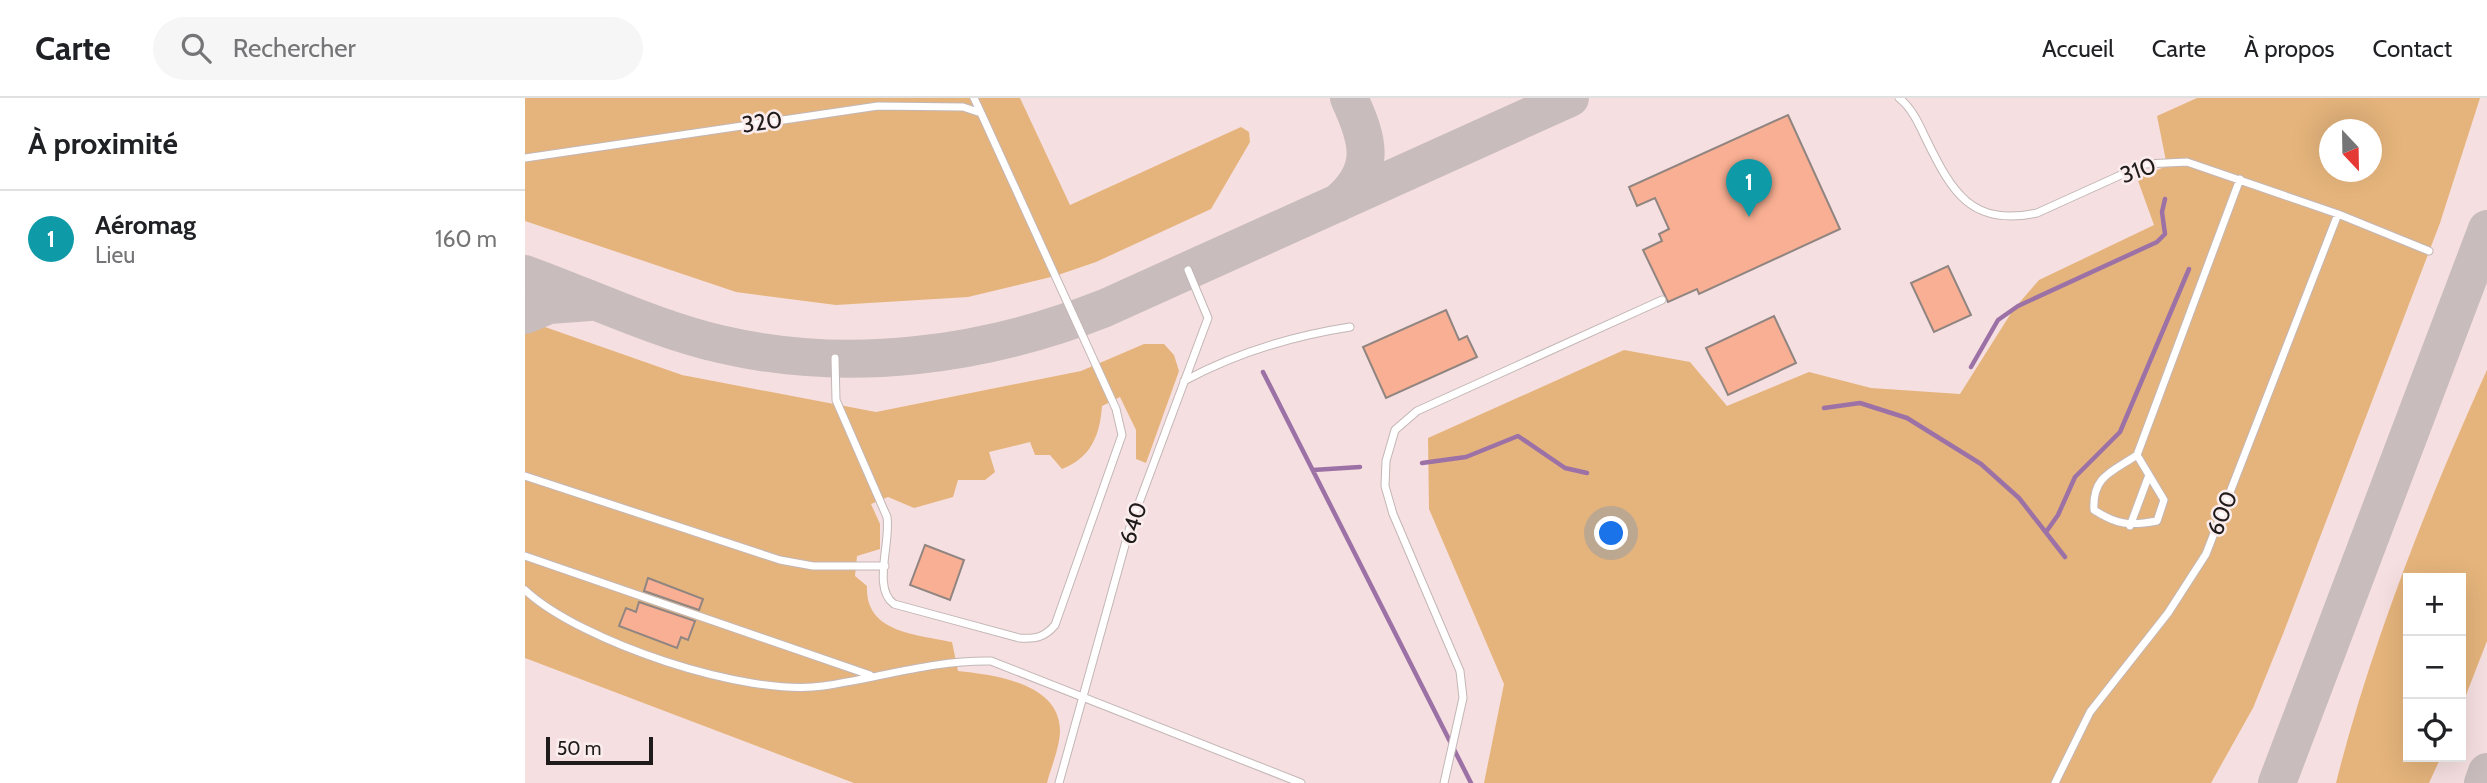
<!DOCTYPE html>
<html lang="fr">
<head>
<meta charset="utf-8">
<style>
  :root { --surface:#fff; --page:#f6f6f6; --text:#202124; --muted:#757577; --line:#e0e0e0; --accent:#ea580c }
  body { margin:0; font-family:Cabin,sans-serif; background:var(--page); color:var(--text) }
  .controls { position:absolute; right:21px; bottom:21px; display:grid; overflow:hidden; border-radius:0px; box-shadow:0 7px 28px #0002 }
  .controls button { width:63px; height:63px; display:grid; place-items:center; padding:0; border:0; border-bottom:2px solid var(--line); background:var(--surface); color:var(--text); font:35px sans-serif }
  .compass { position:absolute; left:1794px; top:21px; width:63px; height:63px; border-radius:50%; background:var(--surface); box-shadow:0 7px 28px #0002; rotate:158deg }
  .scale { position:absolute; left:21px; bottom:18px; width:107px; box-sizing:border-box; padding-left:7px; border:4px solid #201b1b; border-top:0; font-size:19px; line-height:24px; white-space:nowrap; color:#201b1b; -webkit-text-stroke:5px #fbeded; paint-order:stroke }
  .you { position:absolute; left:1087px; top:436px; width:24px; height:24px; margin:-18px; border:5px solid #fff; border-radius:50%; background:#1a73e8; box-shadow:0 0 0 10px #1a73e833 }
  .badge { display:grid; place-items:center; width:46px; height:46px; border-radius:50%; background:var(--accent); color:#fff; font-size:23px; font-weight:700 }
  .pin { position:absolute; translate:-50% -58px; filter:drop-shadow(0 2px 4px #0008) }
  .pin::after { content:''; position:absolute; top:37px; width:24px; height:21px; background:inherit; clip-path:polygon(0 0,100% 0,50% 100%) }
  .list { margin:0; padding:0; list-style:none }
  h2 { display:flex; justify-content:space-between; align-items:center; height:91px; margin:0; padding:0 28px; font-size:30px }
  h2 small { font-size:23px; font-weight:400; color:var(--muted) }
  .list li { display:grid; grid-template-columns:46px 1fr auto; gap:21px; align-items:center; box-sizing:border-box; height:98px; padding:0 28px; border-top:2px solid var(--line) }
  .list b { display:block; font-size:26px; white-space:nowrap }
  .list p { margin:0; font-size:23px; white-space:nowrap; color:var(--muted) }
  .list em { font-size:23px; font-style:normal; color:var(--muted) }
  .icon { flex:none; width:38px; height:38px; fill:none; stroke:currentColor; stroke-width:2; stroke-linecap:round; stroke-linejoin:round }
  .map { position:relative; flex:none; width:1962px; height:685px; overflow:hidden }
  header { display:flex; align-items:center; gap:42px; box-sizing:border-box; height:98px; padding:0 35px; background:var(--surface); border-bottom:2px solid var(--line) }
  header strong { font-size:33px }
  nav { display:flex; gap:38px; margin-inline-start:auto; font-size:24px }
  .search { width:490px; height:63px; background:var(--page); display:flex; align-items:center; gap:18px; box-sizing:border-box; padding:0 24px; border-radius:38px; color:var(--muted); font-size:26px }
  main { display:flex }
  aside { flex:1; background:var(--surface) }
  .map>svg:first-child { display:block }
  .built { fill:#f6dfe0; fill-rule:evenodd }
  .green { fill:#e5b47c; fill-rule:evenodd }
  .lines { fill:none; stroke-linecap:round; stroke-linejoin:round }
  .stream { stroke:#9c72a6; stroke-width:4.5 }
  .taxiway { stroke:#c8bcbc; stroke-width:38 }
  .building { fill:#f9af93; stroke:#908580; stroke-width:2 }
  .lane-casing { stroke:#c3b6b6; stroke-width:9 }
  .lane { stroke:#fff; stroke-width:7 }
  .labels { text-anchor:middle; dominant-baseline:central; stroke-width:5; stroke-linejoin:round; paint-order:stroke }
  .street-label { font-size:23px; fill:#201b1b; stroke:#fbeded }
</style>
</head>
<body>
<header>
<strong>Carte</strong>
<div class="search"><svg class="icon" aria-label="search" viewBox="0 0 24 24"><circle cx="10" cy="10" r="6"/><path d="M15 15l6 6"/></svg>Rechercher</div>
<nav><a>Accueil</a><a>Carte</a><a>À propos</a><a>Contact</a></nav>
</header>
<main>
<aside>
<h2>À proximité<small></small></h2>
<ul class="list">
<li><span class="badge" style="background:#0f9aa8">1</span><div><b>Aéromag</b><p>Lieu</p></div><em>160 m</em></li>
</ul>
</aside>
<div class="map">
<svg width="1962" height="685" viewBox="0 0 1962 685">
  <rect width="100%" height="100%" fill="#fbeded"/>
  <path class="built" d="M0 0H1962V685H0ZM1804 32H1846V74H1804ZM1883 480H1936V659H1883Z"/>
  <path class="green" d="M0 0H495L545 107 716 29 724 34 725 44 686 111 571 164 530 178 443 199 311 207 211 194 0 123Z
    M1672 0H1955L1915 125 1758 536 1728 610 1686 685H959L979 586 904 411 903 340 1099 252 1165 264 1202 308 1284 274 1346 290 1435 296 1488 212 1514 182 1629 127 1612 80 1642 68 1632 18ZM1804 32H1846V74H1804Z
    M0 222 157 277 351 314 556 273 619 246H639L649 257 654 273 621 365 611 361V332L595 299 577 308C575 337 566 360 537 371L525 357H510L505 344 464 354 470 374 460 382H433L428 399 389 410 363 399 346 406 355 426V451L332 458 330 478 342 488C340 535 391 536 427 544L433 573C470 577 534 585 535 632 535 649 526 669 522 685H329L0 560Z
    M1962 272V543L1936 610V480H1883V659H1916L1904 685H1811C1845 549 1904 400 1962 272Z"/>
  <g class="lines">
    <path class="stream" d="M1446 269 1473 222 1493 208 1632 144 1640 136 1637 114 1640 101
      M738 274 946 685
      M1299 310 1335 305 1382 320 1456 366 1494 400 1540 459
      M897 365 941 359 993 338 1040 370 1062 375
      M788 372 835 369
      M1521 434 1533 417 1550 379 1595 334 1664 171"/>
    <path class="taxiway" d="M813 105C853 72 843 41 824 0
      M0 176C61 198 133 232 195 246 323 276 459 258 580 210L1045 0
      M0 217 24 207 65 204
      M1752 685 1962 131
      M1958 685 1962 674"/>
  </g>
  <path class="building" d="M1263 17 1315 131 1174 196 1172 191 1143 204 1118 152 1137 143 1134 136 1144 131 1130 100 1112 108 1104 89Z
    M1423 168 1446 217 1409 234 1386 185Z
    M921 212 934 242 942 238 952 259 861 300 838 249Z
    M1249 218 1271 265 1203 297 1181 250Z
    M400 447 439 462 425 502 385 487Z
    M123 480 178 501 174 512 119 493Z
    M114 504 170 523 163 542 156 539 152 550 94 528 101 510 111 514Z"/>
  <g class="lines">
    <defs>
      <path id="lane" d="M449 0 456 15
        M1374 0C1387 10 1394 26 1401 41 1427 94 1446 129 1512 115L1620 66 1662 64 1813 116 1904 153
        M0 60 353 8 438 9 456 15 591 311 597 337 530 527C519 540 510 541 494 540L369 506C347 490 366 446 362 419L311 302 310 260
        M659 283C711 255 767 238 825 229
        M1612 357 1639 402 1632 423C1605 428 1592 427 1569 412 1567 378 1587 374 1612 357L1715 81
        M0 378 255 462 288 468H360
        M1605 428 1624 377
        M0 458 345 577
        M0 492C56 544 221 599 298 588 354 580 408 562 466 563L776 685
        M534 685 605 429 683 220 663 172
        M919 685 938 600 935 573 868 416 860 388 861 363 870 332 892 313 1137 202
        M1530 685 1565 614 1643 515 1681 456 1813 116"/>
    </defs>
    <use href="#lane" class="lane-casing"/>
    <use href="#lane" class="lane"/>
  </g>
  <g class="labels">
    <g class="street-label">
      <text transform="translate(237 24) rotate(-8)">320</text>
      <text transform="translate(1613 72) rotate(-19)">310</text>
      <text transform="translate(1697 415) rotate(-68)">600</text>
      <text transform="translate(608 425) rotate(-72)">640</text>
    </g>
  </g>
</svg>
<div class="controls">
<button>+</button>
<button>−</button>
<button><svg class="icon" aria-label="locate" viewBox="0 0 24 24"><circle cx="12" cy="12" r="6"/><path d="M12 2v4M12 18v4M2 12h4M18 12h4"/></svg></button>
</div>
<svg class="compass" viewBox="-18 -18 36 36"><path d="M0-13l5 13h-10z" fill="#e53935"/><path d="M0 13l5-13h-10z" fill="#757577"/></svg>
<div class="scale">50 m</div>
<div class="you"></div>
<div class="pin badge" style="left:1224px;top:119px;background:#0f9aa8">1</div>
</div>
</main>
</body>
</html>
